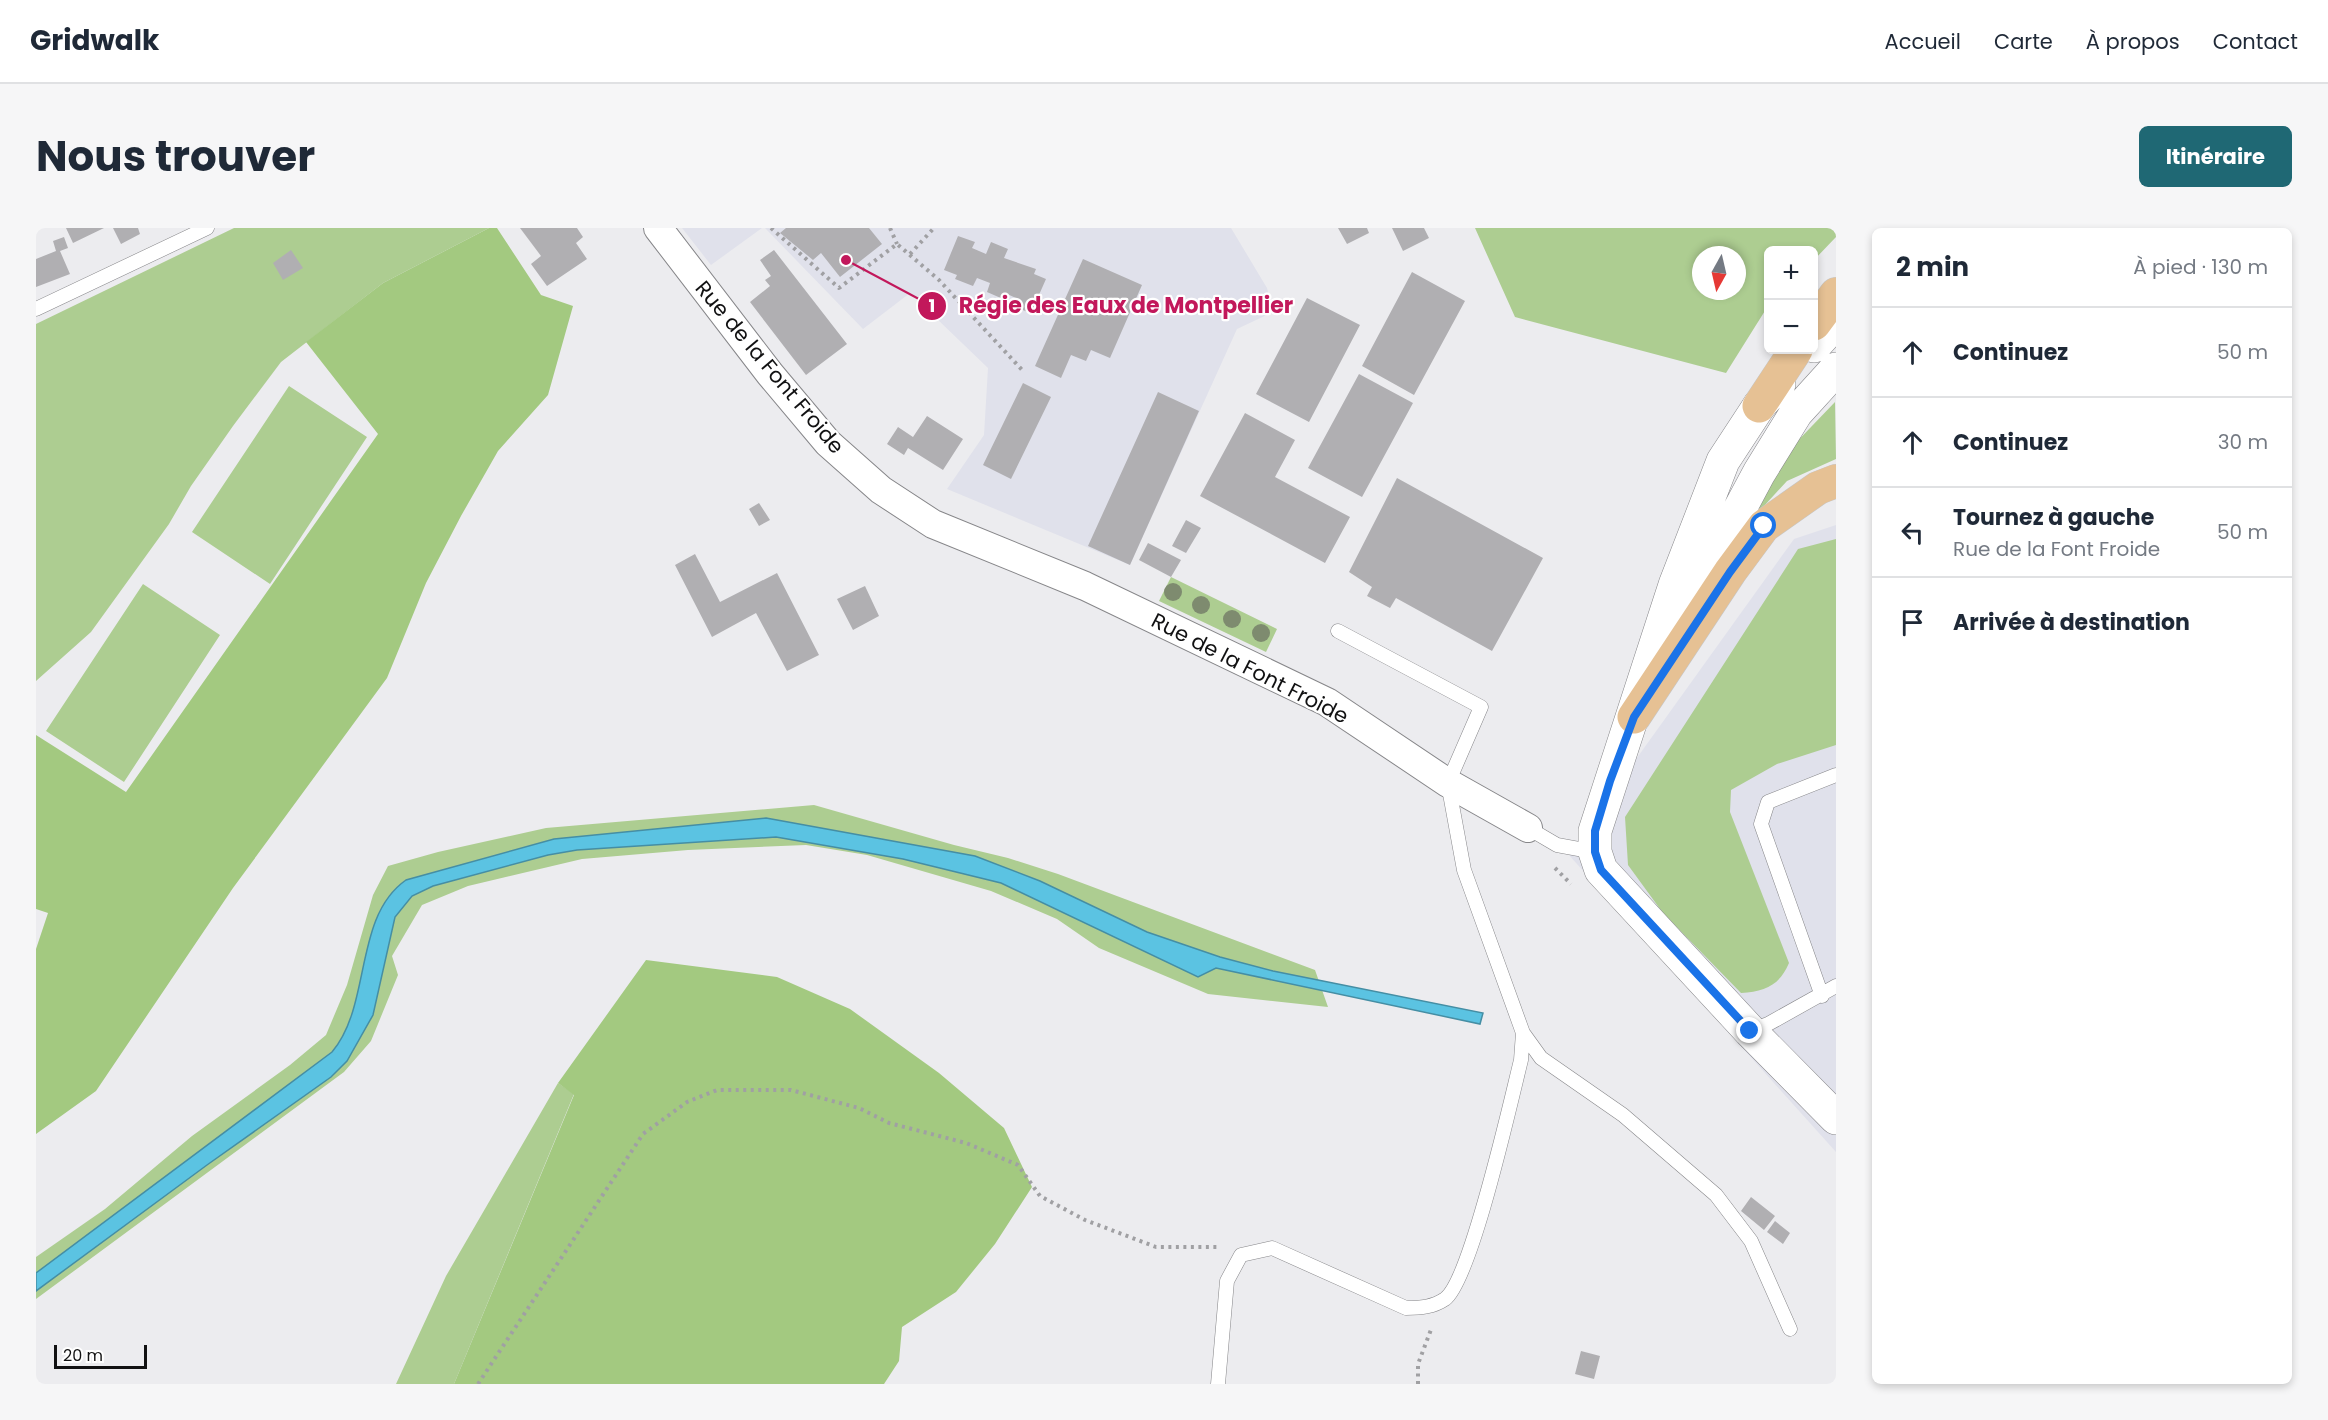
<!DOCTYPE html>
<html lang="fr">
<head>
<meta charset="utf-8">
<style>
  :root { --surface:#fff; --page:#f6f6f7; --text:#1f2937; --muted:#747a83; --line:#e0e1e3; --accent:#1f6874 }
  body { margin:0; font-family:Poppins,sans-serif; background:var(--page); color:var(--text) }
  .controls { position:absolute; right:18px; top:18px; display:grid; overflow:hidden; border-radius:9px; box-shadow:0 3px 9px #0003 }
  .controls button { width:54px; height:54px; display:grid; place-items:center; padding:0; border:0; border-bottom:2px solid var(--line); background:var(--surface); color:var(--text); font:30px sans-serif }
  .compass { position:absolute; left:1656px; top:18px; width:54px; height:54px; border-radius:50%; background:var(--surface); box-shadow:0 3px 9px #0003; rotate:188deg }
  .scale { position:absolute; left:18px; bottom:15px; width:93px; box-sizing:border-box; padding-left:6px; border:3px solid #111112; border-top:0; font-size:16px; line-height:21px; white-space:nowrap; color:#111112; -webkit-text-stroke:4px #fff; paint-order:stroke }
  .stop { position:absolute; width:18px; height:18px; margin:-14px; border:4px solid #1a73e8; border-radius:50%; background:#fff }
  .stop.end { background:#1a73e8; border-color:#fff; box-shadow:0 2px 6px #0008 }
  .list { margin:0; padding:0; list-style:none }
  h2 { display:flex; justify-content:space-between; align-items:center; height:78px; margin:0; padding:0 24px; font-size:26px }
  h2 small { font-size:20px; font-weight:400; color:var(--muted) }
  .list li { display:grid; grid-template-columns:39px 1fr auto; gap:18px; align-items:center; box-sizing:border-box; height:90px; padding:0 24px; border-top:2px solid var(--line) }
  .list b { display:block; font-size:22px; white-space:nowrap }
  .list p { margin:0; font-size:20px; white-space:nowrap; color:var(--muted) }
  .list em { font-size:20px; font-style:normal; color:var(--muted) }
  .icon { flex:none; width:33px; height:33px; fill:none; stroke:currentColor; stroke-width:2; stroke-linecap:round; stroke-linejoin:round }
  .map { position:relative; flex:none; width:1800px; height:1156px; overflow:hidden; border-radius:9px }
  header { display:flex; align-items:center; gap:36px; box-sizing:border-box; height:84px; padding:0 30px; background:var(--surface); border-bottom:2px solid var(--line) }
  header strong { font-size:28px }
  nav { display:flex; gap:33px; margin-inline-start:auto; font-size:21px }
  .intro { display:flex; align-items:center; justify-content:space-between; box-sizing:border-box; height:144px; padding:0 36px }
  h1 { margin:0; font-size:42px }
  .button { padding:15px 27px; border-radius:9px; background:var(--accent); color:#fff; font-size:21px; font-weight:700 }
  main { display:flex; gap:36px; padding:0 36px }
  aside { flex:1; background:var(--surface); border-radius:9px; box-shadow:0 3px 9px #0003 }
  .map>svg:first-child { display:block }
  .built { fill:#e0e1eb }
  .green { fill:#adcd91; fill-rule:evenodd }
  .forest { fill:#a3c980 }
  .water { fill:#5bc3e2; stroke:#458ea4; stroke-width:1.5 }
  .building { fill:#b0afb2 }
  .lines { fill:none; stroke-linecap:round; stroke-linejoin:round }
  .service-casing { stroke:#868689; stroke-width:15 }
  .minor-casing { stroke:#868689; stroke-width:30 }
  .tertiary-casing { stroke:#868689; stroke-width:34 }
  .primary-casing { stroke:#c6c6c6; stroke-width:34 }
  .path { stroke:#a0a0a3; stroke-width:4; stroke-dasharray:3 4.5; stroke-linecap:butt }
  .service { stroke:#fff; stroke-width:14 }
  .minor { stroke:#fff; stroke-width:28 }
  .tertiary { stroke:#fff; stroke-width:33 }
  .primary { stroke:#e6c194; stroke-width:33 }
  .tree { fill:#7e8b6f }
  .route { stroke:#1a73e8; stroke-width:8 }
  .labels { text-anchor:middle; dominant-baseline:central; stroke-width:4.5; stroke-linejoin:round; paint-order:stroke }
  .street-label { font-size:21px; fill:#111112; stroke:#fff }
  .leader { fill:none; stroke:#c2185b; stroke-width:2 }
  .callout-dot { fill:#c2185b; stroke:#fff; stroke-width:2 }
  .mark-label { font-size:18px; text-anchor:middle; font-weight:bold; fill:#fff }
  .callout-label { font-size:22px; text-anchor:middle; font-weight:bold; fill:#c2185b; stroke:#fff; stroke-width:4.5; stroke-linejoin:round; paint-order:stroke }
</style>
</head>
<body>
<header>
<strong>Gridwalk</strong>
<nav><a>Accueil</a><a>Carte</a><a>À propos</a><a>Contact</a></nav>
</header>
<div class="intro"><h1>Nous trouver</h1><a class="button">Itinéraire</a></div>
<main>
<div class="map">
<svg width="1800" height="1156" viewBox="0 0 1800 1156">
  <rect width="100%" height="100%" fill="#ececef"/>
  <path class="built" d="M646 0H726L675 37Z
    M729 0H1195L1231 60 1237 84 1201 101 1094 337 911 261 948 207 952 140 874 65 827 101Z
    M1800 297V924L1532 626 1758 311Z"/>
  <path class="green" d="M198 0H453L347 55 245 134 197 198 155 258 133 296 55 404 0 453V96Z
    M1439 0H1800V9L1778 32V22H1732V78L1690 145 1479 89ZM1665 27H1701V63H1665Z
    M253 158 331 209 234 356 156 304Z
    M1799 174 1800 231 1751 253 1717 290 1751 224Z
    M1800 311V517L1741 536 1695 562 1694 584 1753 735C1743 758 1729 763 1705 765L1627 685 1592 637 1589 589 1762 321Z
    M1135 349 1241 401 1230 424 1123 373Z
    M107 356 184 407 88 554 10 503Z
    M778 577 918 617 972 630 1022 646 1279 742 1292 779 1172 766 1063 720 1021 691 955 663 831 627 770 617 652 622 546 631 432 658 386 677 356 728 362 747 335 813 308 844 0 1071V1029L69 981 156 908 254 837 290 807 311 757 337 667 352 638 402 624 510 600Z
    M522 855 538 866 418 1156H360L410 1048Z"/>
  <path class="forest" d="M453 0H461L505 67 537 78 512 167 462 223 425 288 390 355 351 450 197 660 60 863 0 906V721L12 685 0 681V507L90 564 342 206 270 114 347 55Z
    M610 732 741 749 814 781 903 845 968 900 996 959 959 1016 920 1064 866 1099 863 1133 848 1156H418L538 867 522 855Z"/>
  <path class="water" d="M730 590 939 628 1004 653 1111 704 1184 729 1237 743 1447 785 1444 796 1180 740 1162 749 965 655 867 631 740 609 541 622 512 627 397 658 376 668 359 689 337 787 311 833 295 849 171 937 0 1063V1045L296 824C336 777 317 689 370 652L518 611Z"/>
  <path class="building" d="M30 0H68L37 15Z
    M77 0H102L104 6 85 16Z
    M484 0H541L547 9 540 15 551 31 511 58 495 36 505 28Z
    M750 0H833L846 16 804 49 785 25 777 32 744 5Z
    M1302 0H1331L1333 5 1311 16Z
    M1356 0H1388L1393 10 1367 23Z
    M922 8 939 14 936 20 950 26 955 14 972 21 968 30 1000 41 998 46 1010 51 995 85 981 80 984 72 969 65 967 71 951 64 954 55 941 50 937 58 919 51 921 47 908 42Z
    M28 9 32 20 24 23 34 46 0 59V31L20 23 17 13Z
    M255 22 267 40 247 52 237 35Z
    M738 22 811 116 770 147 714 74 734 58 729 52 735 48 724 32Z
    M1047 31 1106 57 1074 130 1055 122 1050 133 1035 127 1025 150 999 138Z
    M1376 44 1429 73 1378 167 1326 138Z
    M1271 70 1324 97 1273 194 1220 166Z
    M1323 146 1377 175 1326 269 1272 240Z
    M987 155 1015 169 975 251 947 237Z
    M1122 164 1163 183 1094 337 1052 318Z
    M1209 185 1259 212 1239 249 1314 289 1289 335 1164 268Z
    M891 188 927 211 907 242 872 220 868 227 851 216 862 199 877 209Z
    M1361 250 1507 330 1456 423 1360 370 1354 380 1331 368 1336 359 1313 344Z
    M723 275 734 292 723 298 713 281Z
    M1150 292 1165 300 1150 325 1136 318Z
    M1112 315 1145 332 1135 349 1103 332Z
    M659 326 684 374 741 345 783 427 751 443 720 385 676 409 639 337Z
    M829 358 843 388 817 402 801 371Z
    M1715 969 1739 988 1728 1002 1705 983Z
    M1739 993 1754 1005 1747 1016 1731 1004Z
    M1545 1123 1564 1128 1558 1151 1539 1146Z"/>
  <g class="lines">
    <defs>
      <path id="service" d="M0 81 171 0
        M1302 403 1445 479 1412 555 1428 642 1487 805 1505 830 1587 887 1680 967 1715 1013 1754 1101
        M1492 600 1521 617 1559 624
        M1786 768 1725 596 1732 574 1800 547
        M1714 803 1732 796 1800 758
        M1182 1156 1191 1053 1205 1027 1236 1020 1370 1080C1385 1080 1397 1079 1409 1071 1435 1052 1475 872 1485 832L1487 805"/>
      <path id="minor" d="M622 0 734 146 792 215 845 262 897 296 1049 358 1291 474 1412 555 1492 600"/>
      <path id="tertiary" d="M1778 118 1800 94
        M1743 156 1723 178 1687 233 1639 357 1559 603V624L1565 642 1714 803 1800 890
        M1647 387 1723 245 1760 185 1800 141"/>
      <path id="primary" d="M1778 96 1800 66
        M1723 178 1760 122
        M1598 489 1694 344 1728 298 1782 260 1800 253"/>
    </defs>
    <use href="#service" class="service-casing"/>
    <use href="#minor" class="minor-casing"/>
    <use href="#tertiary" class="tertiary-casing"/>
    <use href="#primary" class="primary-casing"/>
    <path class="path" d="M735 0 803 60 861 16 903 52 987 143
      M854 0 861 16
      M874 26 898 0
      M1519 640 1535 656
      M442 1156 607 906 651 874 681 862H755L823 880 853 895 930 915 982 937 1004 968 1049 992 1120 1019H1183
      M1382 1156V1136L1396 1099"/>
    <use href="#service" class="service"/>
    <use href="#minor" class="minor"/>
    <use href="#tertiary" class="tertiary"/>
    <use href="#primary" class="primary"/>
  </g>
  <g class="tree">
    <circle cx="1137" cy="364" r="9"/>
    <circle cx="1165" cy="377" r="9"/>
    <circle cx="1196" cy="391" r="9"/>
    <circle cx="1225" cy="405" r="9"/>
  </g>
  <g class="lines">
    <path class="route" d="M1714 803 1565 642 1559 624V603L1574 553 1598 489 1694 344 1728 298"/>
  </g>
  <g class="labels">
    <g class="street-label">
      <text transform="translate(734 139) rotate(50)">Rue de la Font Froide</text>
      <text transform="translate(1214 440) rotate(27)">Rue de la Font Froide</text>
    </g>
  </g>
  <path class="leader" d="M810 32L896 78"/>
  <g class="callout-dot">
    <circle cx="810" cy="32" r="6"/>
    <circle cx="896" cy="78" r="15"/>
  </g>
  <g class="mark-label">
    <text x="896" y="84">1</text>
  </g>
  <g class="callout-label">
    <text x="1090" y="85">Régie des Eaux de Montpellier</text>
  </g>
</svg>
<div class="controls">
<button>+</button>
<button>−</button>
</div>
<svg class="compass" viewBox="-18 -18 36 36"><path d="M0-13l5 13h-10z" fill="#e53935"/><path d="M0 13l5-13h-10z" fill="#747a83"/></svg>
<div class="scale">20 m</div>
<div class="stop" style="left:1728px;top:298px"></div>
<div class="stop end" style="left:1714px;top:803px"></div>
</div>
<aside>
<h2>2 min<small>À pied · 130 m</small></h2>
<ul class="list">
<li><svg class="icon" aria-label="ahead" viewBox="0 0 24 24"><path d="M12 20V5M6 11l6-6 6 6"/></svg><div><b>Continuez</b></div><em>50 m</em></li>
<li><svg class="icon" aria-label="ahead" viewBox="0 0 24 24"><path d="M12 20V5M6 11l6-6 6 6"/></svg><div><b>Continuez</b></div><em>30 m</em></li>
<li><svg class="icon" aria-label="left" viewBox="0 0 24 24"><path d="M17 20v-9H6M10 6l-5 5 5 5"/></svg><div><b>Tournez à gauche</b><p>Rue de la Font Froide</p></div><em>50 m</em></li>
<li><svg class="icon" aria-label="arrive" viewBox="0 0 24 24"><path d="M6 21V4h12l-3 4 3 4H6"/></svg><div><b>Arrivée à destination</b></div></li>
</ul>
</aside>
</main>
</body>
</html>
